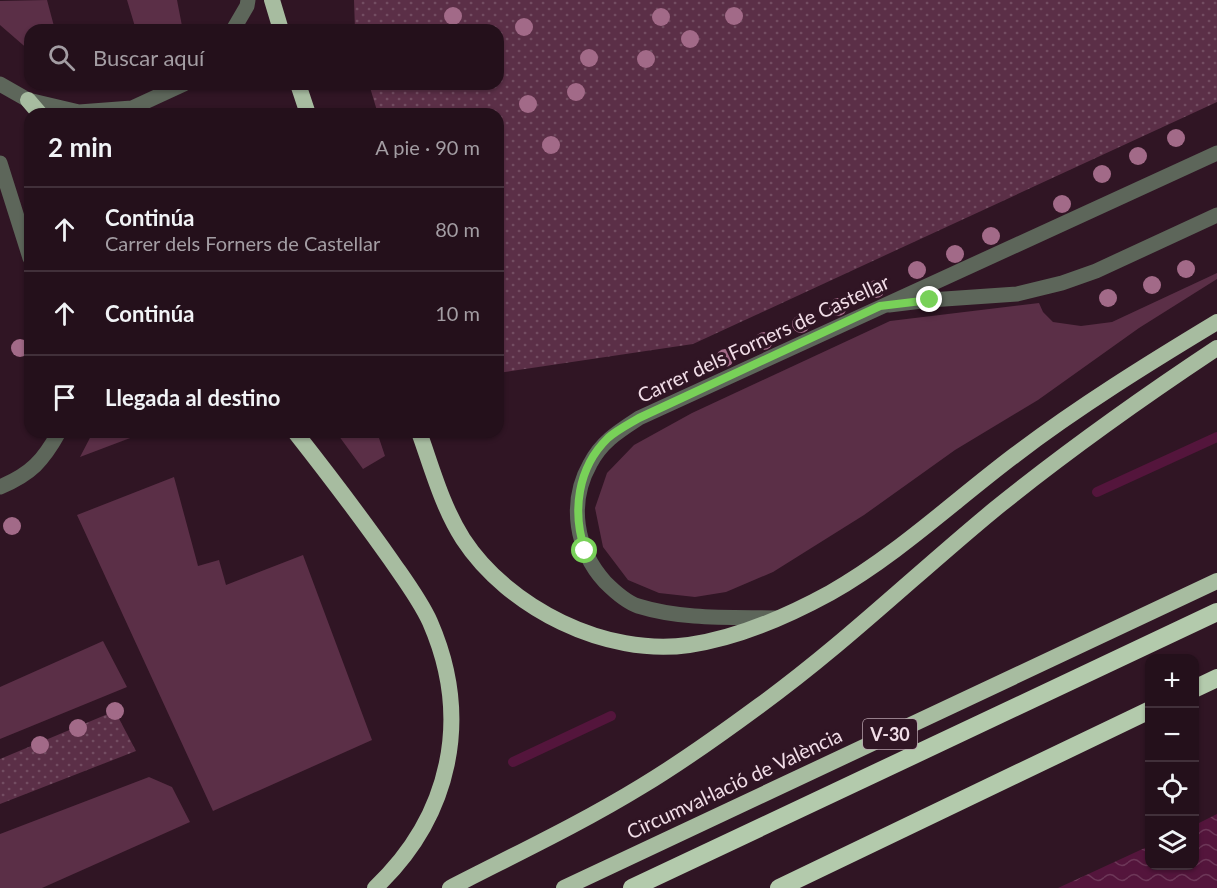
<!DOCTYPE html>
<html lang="es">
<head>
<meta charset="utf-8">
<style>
  :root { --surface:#24101b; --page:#301e28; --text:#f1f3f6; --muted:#a39da3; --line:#41303a }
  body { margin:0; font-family:Lato,sans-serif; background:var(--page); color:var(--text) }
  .controls { position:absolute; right:18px; bottom:18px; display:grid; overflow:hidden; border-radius:12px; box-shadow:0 2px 4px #0004 }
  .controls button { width:54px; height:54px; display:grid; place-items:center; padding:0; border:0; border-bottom:2px solid var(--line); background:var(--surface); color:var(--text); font:30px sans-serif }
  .stop { position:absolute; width:18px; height:18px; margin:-14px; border:4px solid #78d158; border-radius:50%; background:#fff }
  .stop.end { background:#78d158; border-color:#fff; box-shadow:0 2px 6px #0008 }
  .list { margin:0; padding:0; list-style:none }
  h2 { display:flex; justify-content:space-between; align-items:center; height:78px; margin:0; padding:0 24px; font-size:26px }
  h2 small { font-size:20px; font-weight:400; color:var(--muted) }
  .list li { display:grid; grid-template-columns:39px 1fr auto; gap:18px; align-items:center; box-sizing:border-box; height:84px; padding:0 24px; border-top:2px solid var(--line) }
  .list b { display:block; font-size:22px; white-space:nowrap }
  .list p { margin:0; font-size:20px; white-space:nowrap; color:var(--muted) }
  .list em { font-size:20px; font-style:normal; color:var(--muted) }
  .icon { flex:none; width:33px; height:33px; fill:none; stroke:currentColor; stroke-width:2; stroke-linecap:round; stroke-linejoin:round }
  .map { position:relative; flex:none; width:1217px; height:888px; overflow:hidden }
  .search { position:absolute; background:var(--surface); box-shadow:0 2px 4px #0004; left:24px; top:24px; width:480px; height:66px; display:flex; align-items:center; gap:15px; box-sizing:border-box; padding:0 21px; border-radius:18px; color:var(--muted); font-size:22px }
  .panel { position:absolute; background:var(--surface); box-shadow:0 2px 4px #0004; left:24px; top:108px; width:480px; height:330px; border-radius:18px }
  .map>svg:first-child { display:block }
  .grass { fill:#5b2f47 }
  .park { fill:url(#park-dots) }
  .water { fill:url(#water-waves) }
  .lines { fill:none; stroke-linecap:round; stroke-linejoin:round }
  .stream { stroke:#54153c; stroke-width:10 }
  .service { stroke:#5d665a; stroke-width:15 }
  .minor { stroke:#5d665a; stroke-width:15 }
  .tertiary { stroke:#5d665a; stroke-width:15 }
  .trunk { stroke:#a7bca0; stroke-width:16 }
  .motorway { stroke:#b3caac; stroke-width:18 }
  .tree { fill:#a26a88 }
  .route { stroke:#78d158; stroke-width:8 }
  .labels { text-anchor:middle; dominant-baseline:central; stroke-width:6; stroke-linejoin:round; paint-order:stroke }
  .shield { fill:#301524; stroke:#b7a1ac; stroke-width:1.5 }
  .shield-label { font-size:18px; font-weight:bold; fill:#f1dde7 }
  .street-label { font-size:20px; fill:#f1dde7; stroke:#301524 }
</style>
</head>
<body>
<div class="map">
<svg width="1217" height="888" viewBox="0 0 1217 888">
  <defs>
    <pattern id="park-dots" width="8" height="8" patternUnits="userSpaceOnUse" patternTransform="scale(1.5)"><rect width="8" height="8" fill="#5b2f47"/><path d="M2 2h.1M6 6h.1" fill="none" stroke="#734d62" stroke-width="1.8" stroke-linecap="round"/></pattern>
    <pattern id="water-waves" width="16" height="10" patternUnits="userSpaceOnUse" patternTransform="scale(1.5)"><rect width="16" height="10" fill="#54153c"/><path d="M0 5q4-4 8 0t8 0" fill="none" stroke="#6d3758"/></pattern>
  </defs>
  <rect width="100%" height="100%" fill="#301524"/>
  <path class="grass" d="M47 0 55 30H30V51L0 25V1Z
    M127 0H177L182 26 176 30H136Z
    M1217 273V279L1139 328 1038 400 955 450 864 515 773 572 726 592 695 597 659 593 628 580 603 547 595 508 607 473 634 445 692 413 890 321 1039 303 1043 312 1053 322 1081 326 1112 322Z
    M93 432H146L80 457Z
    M336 432H377L385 456 363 469Z
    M174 477 198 566 219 560 226 585 303 555 372 740 213 811 77 515Z
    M103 641 127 687 0 739V687Z
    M149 777 172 787 190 822 42 888H0V834Z"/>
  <path class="park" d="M354 0H1217V102L693 344 498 373V114H378L369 84H498V30H355Z
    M115 711 136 751 0 804V759Z"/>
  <path class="water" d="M1217 814V888H1058L1149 846 1150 866H1194L1195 825Z"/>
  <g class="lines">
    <path class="stream" d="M1097 492 1217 437
      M513 762 611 716"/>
    <path class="service" d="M889 305 930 300 1017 294 1062 283 1096 271 1217 215"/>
    <path class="minor" d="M0 163 30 258
      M0 487C31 474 43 461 59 432
      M779 618C732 617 683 620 638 606 626 602 614 591 605 582 576 550 568 503 590 464 601 442 619 431 639 418L1217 153"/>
    <path class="tertiary" d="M233 30 247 6 248 0
      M0 84 28 100 79 112 132 108 184 84"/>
    <path class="trunk" d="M272 0 281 30
      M298 84 308 114
      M28 100 40 114
      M295 432C328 474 360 516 391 560 404 579 420 600 430 622 472 718 451 816 375 888
      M419 432C432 468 442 506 463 539 508 608 606 657 689 645 738 638 786 617 830 593 897 555 954 501 1015 455 1078 407 1149 363 1217 322
      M450 888C514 855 580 824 642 786 682 762 721 734 759 706 842 646 916 574 995 509 1067 451 1140 399 1217 348
      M564 888 1217 581"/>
    <path class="motorway" d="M1194 689 1217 678
      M632 888 1217 612
      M779 888 1150 710"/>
  </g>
  <g class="tree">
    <circle cx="453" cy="16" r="9"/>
    <circle cx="734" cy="16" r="9"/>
    <circle cx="661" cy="17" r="9"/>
    <circle cx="524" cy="27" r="9"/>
    <circle cx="690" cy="39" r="9"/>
    <circle cx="589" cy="58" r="9"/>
    <circle cx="646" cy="59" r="9"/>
    <circle cx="576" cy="92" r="9"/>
    <circle cx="528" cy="104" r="9"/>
    <circle cx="1176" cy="138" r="9"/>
    <circle cx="551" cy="145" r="9"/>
    <circle cx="1138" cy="156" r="9"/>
    <circle cx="1102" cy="174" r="9"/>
    <circle cx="1062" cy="204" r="9"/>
    <circle cx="991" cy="236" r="9"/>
    <circle cx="955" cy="254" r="9"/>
    <circle cx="1186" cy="269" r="9"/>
    <circle cx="917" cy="270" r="9"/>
    <circle cx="1152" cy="285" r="9"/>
    <circle cx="876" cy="289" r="9"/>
    <circle cx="1108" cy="298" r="9"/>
    <circle cx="838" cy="307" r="9"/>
    <circle cx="801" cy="324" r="9"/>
    <circle cx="764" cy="341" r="9"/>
    <circle cx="20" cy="348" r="9"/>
    <circle cx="725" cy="358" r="9"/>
    <circle cx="12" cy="526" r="9"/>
    <circle cx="115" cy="711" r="9"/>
    <circle cx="78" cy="728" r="9"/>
    <circle cx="40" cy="745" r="9"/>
  </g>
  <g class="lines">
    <path class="route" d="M585 551C572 512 577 468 608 438 617 430 629 424 639 418L880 306 930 300"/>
  </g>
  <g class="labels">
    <rect class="shield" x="863" y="719" width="54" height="30" rx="4.5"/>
    <g class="shield-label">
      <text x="890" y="734">V-30</text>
    </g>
    <g class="street-label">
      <text transform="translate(763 338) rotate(-25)">Carrer dels Forners de Castellar</text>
      <text transform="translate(734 783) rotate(-25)">Circumval·lació de València</text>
    </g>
  </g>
</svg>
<div class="controls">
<button>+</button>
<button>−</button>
<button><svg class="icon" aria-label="locate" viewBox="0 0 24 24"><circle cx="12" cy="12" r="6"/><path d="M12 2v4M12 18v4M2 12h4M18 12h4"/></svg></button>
<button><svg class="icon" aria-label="layers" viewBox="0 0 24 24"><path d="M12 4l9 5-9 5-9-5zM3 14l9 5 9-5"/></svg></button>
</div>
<div class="stop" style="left:585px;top:551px"></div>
<div class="stop end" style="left:930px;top:300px"></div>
<div class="search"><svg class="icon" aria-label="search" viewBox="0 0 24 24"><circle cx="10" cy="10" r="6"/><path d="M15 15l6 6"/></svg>Buscar aquí</div>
<section class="panel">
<h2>2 min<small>A pie · 90 m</small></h2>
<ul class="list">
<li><svg class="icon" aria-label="ahead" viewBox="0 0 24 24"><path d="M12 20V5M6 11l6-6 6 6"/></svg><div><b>Continúa</b><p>Carrer dels Forners de Castellar</p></div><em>80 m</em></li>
<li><svg class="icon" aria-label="ahead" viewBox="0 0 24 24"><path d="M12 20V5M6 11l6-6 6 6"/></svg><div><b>Continúa</b></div><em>10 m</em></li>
<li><svg class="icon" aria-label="arrive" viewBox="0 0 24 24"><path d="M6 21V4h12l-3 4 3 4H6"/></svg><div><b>Llegada al destino</b></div></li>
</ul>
</section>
</div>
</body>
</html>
